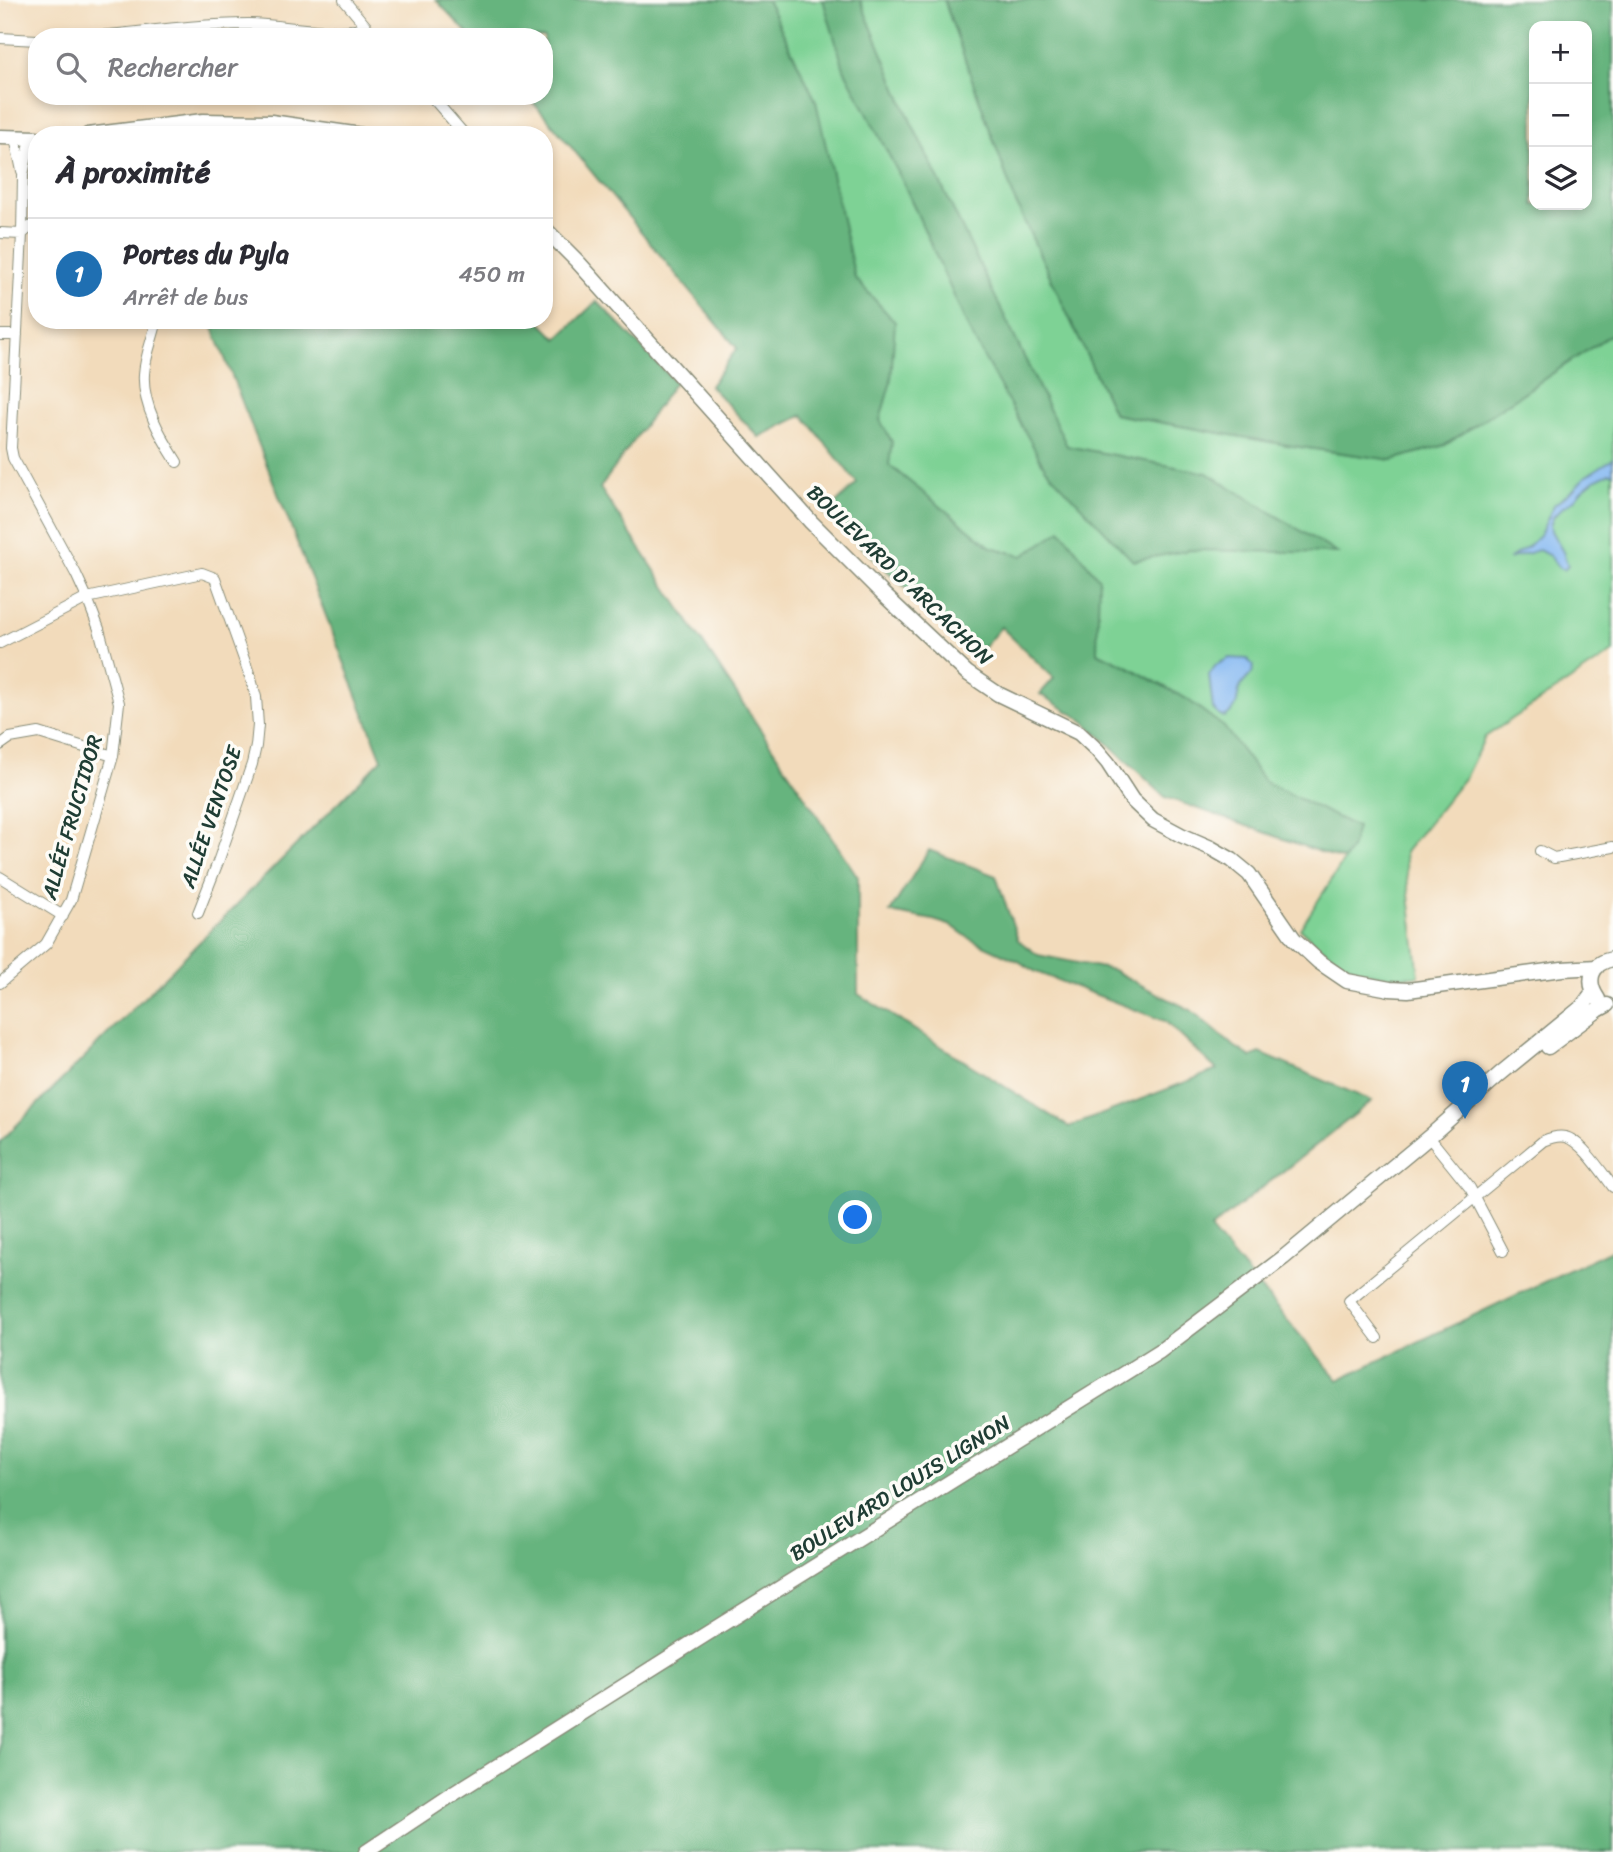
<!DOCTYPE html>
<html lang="fr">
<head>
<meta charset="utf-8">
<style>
  :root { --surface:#fff; --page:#f7f7f7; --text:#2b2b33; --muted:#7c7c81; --line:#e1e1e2; --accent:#1f6fb2 }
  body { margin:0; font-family:Sriracha,sans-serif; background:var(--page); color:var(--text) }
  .controls { position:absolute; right:21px; top:21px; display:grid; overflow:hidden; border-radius:14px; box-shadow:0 4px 10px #0003 }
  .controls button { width:63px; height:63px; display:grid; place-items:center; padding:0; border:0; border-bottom:2px solid var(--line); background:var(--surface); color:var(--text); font:35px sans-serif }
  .you { position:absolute; left:856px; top:1218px; width:24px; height:24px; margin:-18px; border:5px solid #fff; border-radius:50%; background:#1a73e8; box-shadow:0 0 0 10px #1a73e833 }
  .badge { display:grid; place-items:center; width:46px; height:46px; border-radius:50%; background:var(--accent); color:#fff; font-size:23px; font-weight:700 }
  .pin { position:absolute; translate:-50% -58px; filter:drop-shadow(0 2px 4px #0008) }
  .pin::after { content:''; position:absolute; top:37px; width:24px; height:21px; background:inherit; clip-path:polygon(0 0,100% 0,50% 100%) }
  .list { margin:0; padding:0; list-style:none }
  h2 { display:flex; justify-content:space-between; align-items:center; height:91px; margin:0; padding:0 28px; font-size:30px }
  h2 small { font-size:23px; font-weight:400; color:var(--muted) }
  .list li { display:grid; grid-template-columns:46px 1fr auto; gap:21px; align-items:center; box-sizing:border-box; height:112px; padding:0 28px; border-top:2px solid var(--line) }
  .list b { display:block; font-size:26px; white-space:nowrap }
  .list p { margin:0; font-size:23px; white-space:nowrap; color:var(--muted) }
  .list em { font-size:23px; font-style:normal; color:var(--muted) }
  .icon { flex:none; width:38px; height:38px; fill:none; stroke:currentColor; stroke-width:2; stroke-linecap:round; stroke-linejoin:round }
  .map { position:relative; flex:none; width:1613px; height:1852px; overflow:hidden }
  .search { position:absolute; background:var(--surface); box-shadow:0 4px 10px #0003; left:28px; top:28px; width:525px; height:77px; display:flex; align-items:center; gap:18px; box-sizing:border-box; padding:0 24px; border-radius:28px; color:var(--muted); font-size:26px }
  .panel { position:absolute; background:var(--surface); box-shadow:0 4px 10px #0003; left:28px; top:126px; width:525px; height:203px; border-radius:28px }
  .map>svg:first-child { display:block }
  .green { fill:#7ed295; stroke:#4e8864; stroke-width:2 }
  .forest { fill:#66b47e; stroke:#427859; stroke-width:2; fill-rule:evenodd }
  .water { fill:#84b8f2; stroke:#527a93; stroke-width:2 }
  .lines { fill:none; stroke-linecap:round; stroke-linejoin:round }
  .street-casing { stroke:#888c78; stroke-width:12 }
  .secondary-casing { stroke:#888c78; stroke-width:17 }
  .street { stroke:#fff; stroke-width:10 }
  .secondary { stroke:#fff; stroke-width:14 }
  .labels { text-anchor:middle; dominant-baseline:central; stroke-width:7; stroke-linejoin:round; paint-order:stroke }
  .street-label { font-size:21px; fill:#1f3d34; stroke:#fdfcf7 }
</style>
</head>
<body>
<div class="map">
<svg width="1613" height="1852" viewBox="0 0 1613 1852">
  <rect width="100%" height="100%" fill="#fdfcf7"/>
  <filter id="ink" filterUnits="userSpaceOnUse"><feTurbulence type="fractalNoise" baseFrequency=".0143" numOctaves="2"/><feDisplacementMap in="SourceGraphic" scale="14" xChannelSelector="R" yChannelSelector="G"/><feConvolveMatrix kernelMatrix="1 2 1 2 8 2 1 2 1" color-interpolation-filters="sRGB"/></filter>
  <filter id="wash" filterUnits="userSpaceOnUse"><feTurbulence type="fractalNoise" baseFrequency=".00686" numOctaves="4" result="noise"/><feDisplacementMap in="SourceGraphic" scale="28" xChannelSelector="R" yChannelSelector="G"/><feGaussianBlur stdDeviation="1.57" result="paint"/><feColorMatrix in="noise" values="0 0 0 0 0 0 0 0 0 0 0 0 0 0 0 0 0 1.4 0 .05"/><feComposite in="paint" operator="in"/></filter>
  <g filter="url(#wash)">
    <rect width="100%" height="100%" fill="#f2dbbb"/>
    <path class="green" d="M767 0H944L1016 203 1114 414 1293 446 1392 460 1445 445 1613 333V652L1485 737 1466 776 1405 852 1408 887 1419 976C1409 976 1397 977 1386 976 1351 973 1325 952 1300 929L1348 854 1305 835 1127 666 1097 652 803 415 759 437 710 386 738 348 816 101Z"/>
    <path class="forest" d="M436 0H767L816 101 855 278 895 322 891 381 880 420 892 442 889 465 991 547 1023 556 1061 530 1099 579 1097 652 1127 666 1187 699 1224 727 1265 782 1357 827 1351 849 1343 860 1165 797 1084 721 1040 694 1054 678 1001 627 978 654 825 514 857 483 803 415 759 437 710 386 737 348 548 119 527 96H544V37H471Z
      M823 0H860L911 122 1067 446 1207 473 1337 553 1190 550 1133 561 1045 468 970 332 903 182 844 69Z
      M944 0H1613V333L1445 445 1392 460 1293 446 1114 414 1016 203ZM1587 26V205H1534V26Z
      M597 301 675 382 600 488 858 877V994L1069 1127 1217 1070 1165 1021 1036 972 1018 961 970 939 952 926 933 920 890 912 929 850 996 876 1018 940 1038 955 1113 970 1152 991 1191 1010 1231 1044 1251 1057 1260 1053 1372 1101 1210 1229 1338 1380 1613 1249V1852H0V1142L382 759 210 320H538L557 339Z"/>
    <path class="water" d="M1613 459V473H1609L1594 480 1581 491 1574 500 1563 507 1554 516 1550 525 1551 531 1563 552 1568 566 1564 570 1559 568 1550 556 1539 550 1508 559 1529 546 1540 535 1554 505 1574 489 1586 476Z
      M1229 658 1247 659 1254 666C1253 676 1246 678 1241 686 1233 701 1244 702 1225 717L1220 716 1213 709 1209 675 1216 665Z"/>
  </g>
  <g filter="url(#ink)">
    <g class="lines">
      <defs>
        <path id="street" d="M344 0 375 37
          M88 37C142 32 195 24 249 24 288 25 329 36 367 28
          M0 38 37 40
          M431 96 465 135
          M15 138 22 171
          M0 233 22 234 37 221
          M157 320C153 338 145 356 144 374 142 405 161 437 177 462
          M0 335H17
          M0 643 87 598 202 573 215 578 251 679 256 697 258 725 256 746 252 764 218 862 198 913
          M0 745 10 738 39 733 113 756
          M1540 851 1554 858 1613 847
          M0 877 63 916
          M0 983 46 944 71 900 113 756 119 703 99 629 87 598 76 574 13 458 11 448 22 234 23 175 31 138
          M1429 1137 1470 1188 1503 1251
          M1377 1338 1349 1301 1543 1141C1550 1138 1558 1135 1565 1137 1581 1140 1603 1174 1613 1187"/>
        <path id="secondary" d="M88 135 203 121 271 122 361 135
          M0 137 37 138
          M544 228 577 261 811 522 883 594 967 673 998 694 1079 733 1097 750 1108 763 1132 800 1153 820 1181 835 1211 848 1232 860 1249 874 1294 939 1319 962 1347 981 1390 989 1408 990 1562 969 1597 967
          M1598 999C1586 982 1590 963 1613 959
          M1548 1047 1598 1010 1607 1005
          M366 1852 453 1794 700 1638 1160 1351 1283 1258 1429 1137 1500 1074 1582 1007 1593 992"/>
      </defs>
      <use href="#street" class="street-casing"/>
      <use href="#secondary" class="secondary-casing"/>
      <use href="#street" class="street"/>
      <use href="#secondary" class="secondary"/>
    </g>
  </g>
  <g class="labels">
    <g class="street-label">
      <text transform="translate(900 575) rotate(44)">BOULEVARD D'ARCACHON</text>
      <text transform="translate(72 817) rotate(-74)">ALLÉE FRUCTIDOR</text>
      <text transform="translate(211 817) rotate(-71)">ALLÉE VENTOSE</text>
      <text transform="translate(900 1488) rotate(-32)">BOULEVARD LOUIS LIGNON</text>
    </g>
  </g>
</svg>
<div class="controls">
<button>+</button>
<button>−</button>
<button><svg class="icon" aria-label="layers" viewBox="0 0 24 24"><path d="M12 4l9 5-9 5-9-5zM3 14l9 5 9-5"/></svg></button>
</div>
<div class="you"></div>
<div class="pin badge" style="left:1465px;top:1119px">1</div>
<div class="search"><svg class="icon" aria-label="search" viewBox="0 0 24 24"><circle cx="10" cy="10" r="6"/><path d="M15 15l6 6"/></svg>Rechercher</div>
<section class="panel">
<h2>À proximité<small></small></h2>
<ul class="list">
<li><span class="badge">1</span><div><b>Portes du Pyla</b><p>Arrêt de bus</p></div><em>450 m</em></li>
</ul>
</section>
</div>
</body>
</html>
